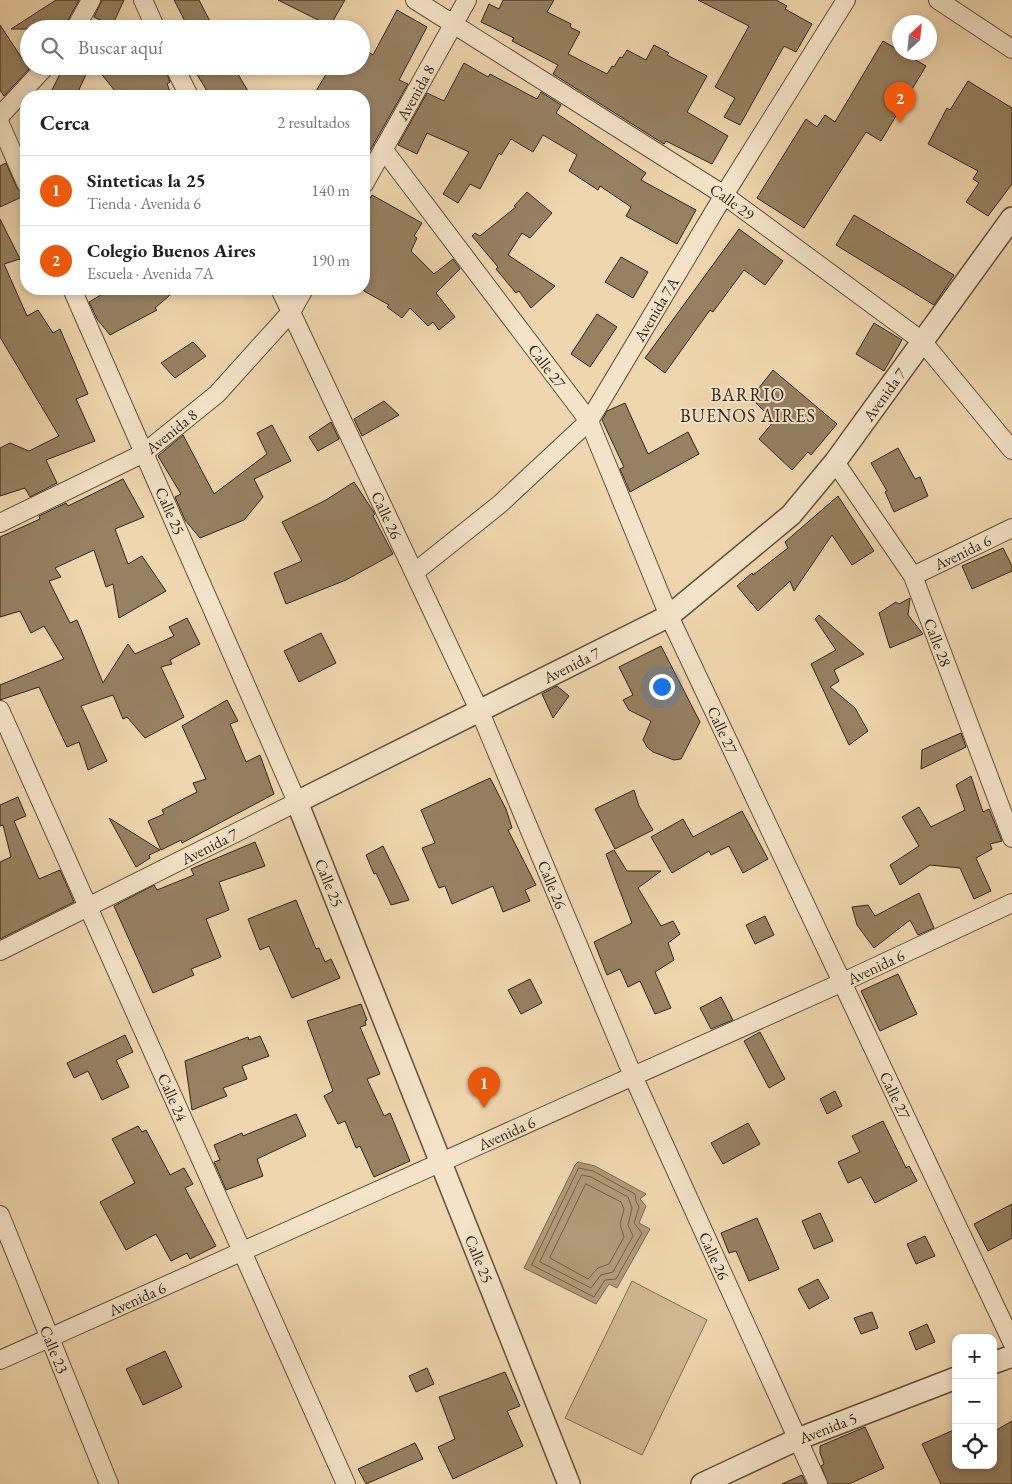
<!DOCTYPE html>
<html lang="es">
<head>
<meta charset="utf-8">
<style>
  :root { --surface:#fff; --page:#f6f6f6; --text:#202124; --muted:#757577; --line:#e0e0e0; --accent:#ea580c }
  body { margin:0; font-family:"EB Garamond",serif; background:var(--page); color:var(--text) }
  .controls { position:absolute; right:15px; bottom:15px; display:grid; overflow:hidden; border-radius:10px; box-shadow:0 2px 8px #0003 }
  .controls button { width:45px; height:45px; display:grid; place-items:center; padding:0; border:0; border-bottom:1px solid var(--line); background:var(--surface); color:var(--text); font:25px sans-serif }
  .compass { position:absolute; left:892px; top:15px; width:45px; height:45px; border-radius:50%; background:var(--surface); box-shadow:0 2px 8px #0003; rotate:27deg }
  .you { position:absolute; left:661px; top:686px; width:18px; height:18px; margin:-12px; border:4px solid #fff; border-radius:50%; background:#1a73e8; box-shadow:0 0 0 8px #1a73e833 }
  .badge { display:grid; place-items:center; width:32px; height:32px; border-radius:50%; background:var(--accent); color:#fff; font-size:16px; font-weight:700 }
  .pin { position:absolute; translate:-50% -41px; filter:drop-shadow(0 1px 2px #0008) }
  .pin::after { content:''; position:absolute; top:26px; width:18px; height:15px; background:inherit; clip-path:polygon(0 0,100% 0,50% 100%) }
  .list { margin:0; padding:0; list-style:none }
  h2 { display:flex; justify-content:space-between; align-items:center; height:65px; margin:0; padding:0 20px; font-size:21px }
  h2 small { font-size:16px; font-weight:400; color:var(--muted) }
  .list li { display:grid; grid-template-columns:32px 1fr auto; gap:15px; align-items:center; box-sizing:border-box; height:70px; padding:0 20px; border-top:1px solid var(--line) }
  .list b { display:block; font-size:19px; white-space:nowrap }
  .list p { margin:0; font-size:16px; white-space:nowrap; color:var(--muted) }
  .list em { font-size:16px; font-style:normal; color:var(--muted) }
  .icon { flex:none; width:28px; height:28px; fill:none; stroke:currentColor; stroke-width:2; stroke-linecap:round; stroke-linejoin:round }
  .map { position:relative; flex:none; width:1012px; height:1484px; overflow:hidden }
  .search { position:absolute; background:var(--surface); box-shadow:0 2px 8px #0003; left:20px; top:20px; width:350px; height:55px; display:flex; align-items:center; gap:12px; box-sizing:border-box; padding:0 18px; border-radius:28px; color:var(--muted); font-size:19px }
  .panel { position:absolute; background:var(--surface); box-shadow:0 2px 8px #0003; left:20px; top:90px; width:350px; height:205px; border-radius:20px }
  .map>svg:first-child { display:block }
  .green { fill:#d0b893; stroke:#826e52 }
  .water { fill:#b09a79; stroke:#7e6b50 }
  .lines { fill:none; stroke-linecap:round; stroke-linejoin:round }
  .shore { stroke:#726046; stroke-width:1 }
  .building { fill:#968163; stroke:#342512 }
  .minor-casing { stroke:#635139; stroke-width:20 }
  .tertiary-casing { stroke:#635139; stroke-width:24 }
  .minor { stroke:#f5e4ca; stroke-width:18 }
  .tertiary { stroke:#f5e4ca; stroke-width:21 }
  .labels { text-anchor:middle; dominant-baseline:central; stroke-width:4; stroke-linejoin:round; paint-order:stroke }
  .street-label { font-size:16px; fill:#342512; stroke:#f5e4ca }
  .neighbourhood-label { font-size:18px; letter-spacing:1px; fill:#342512; stroke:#f5e4ca }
</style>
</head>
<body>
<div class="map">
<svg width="1012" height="1484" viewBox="0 0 1012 1484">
  <rect width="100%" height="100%" fill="#f0d6ae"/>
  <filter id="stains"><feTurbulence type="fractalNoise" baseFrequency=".004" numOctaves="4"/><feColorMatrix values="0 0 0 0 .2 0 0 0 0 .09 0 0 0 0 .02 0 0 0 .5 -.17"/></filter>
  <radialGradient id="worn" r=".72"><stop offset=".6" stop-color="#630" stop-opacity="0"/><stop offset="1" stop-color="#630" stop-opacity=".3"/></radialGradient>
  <path class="green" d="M632 1281 707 1320 642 1455 565 1418Z"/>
  <path class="water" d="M578 1162 595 1166 646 1194 640 1199 646 1206 639 1223 650 1229 617 1288 609 1284 596 1304 524 1268 575 1165Z"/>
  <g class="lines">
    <path class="shore" d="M579 1168 593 1171 635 1194 636 1201 639 1207 634 1223 642 1233 616 1279 605 1280 594 1297 532 1265Z
      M582 1175 591 1177 628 1197 632 1208 628 1225 633 1236 613 1272 601 1275 591 1288 540 1262Z
      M586 1184 621 1202 624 1209 620 1224 624 1237 609 1264 598 1268 588 1279 550 1258Z"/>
  </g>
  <path class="building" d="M56 0H79L67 22 56 29H11Z
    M102 0H124L112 26 94 17Z
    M174 0H199L214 29H189Z
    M278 0H345L330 26Z
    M503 0H554L547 12 571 24 570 27 580 32 568 54 607 74 612 66 614 67 620 57 622 58 627 50 646 60 654 45 669 53 667 55 707 76 687 112 728 136 712 164 666 141 664 144 553 74 558 65 512 41 514 38 481 22 489 4 499 9Z
    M698 0H776L787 6 785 9 812 24 796 52 784 46 740 125 724 117 735 98 715 87 749 26Z
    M397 10 427 27 399 80 408 84 364 161V96H313L331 66H361V47L373 55Z
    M0 25 29 69 4 96 0 90Z
    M883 41 926 66 881 141 866 132 804 228 757 198 806 119 817 127 825 115 835 122Z
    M464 63 488 77 490 74 537 99 541 92 561 105 556 113 646 173 641 180 696 210 677 244 626 216 631 207 600 186 598 190 569 171 577 155 543 135 533 152 511 139 501 155 499 153 480 189 470 184 458 203 443 194 469 152 427 133 417 154 398 145 427 93 444 101Z
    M64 66H90L76 96H49Z
    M95 66H164L170 82 167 84 172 96H119Z
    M186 66H233L251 96H210L195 71 190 73Z
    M968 81 1012 108V184L988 216 966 202 979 183 973 179 978 171 928 144 947 108 950 110Z
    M6 163 17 188 26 195 0 207V166Z
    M527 192 552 213 530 238 522 233 508 255 555 286 531 308 519 291 516 293 496 269 498 267 472 236 475 233 480 236 516 207 514 206Z
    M372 195 422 223 414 236 417 238 411 251 434 274 453 259 460 269 436 293 455 317 439 330 433 322 428 326 410 308 402 318 387 307 389 305 364 291V209Z
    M854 215 954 275 934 305 836 245Z
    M0 219 20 259 4 264 27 316 38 310 53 333 60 329 88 394 76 399 95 441 46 460 57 483 30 497 25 488 0 496V448L10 443 29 451 59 436 0 337Z
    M739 229 783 261 765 285 744 270 713 312 710 310 665 373 645 358Z
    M621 257 648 272 633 298 605 282Z
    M111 289H177L155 308 157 310 110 335 97 319 89 302Z
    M597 314 617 327 590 367 571 354Z
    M874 323 902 340 884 371 856 354Z
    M193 342 206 356 175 378 161 363Z
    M773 370 837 424 811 455 808 452 792 470 759 439 774 421 751 398Z
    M384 401 399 415 362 436 354 419Z
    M625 403 648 454 688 432 699 454 630 492 620 469 624 467 602 420 607 411Z
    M331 422 339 439 318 451 309 437Z
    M272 425 291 461 254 479 263 497 244 520 200 538 185 520 175 497 181 494 158 456 183 435 214 494 267 454 257 433Z
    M898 448 915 479 920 477 928 496 894 512 885 492 887 491 871 463Z
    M123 479 144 517 115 529 128 564 142 556 166 591 119 618 113 584 106 587 94 550 55 568 61 577 49 581 70 623 77 620 103 683 128 644 135 654 174 636 169 627 187 618 200 644 170 660 172 664 161 667 184 717 145 738 127 717 123 719 113 695 81 706 107 761 88 770 79 742 67 747 39 687 0 700V685L64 659 44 626 31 633 20 611 0 617V537L40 519 39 516 66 503 68 506Z
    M354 482 375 514 373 516 393 554 346 580 286 604 274 573 302 561 282 522 326 500Z
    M838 496 874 551 852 565 832 535 794 591 790 581 758 611 737 586 752 573 753 575 788 548 785 542Z
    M1003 548 1012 566V571L972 589 962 566Z
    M910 598 908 615 923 634 890 648 879 613 896 602 899 604Z
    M819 615 864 654 834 670 839 681 830 687 855 708 868 731 849 745 811 664 836 650 815 619Z
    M321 633 336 663 299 682 284 651Z
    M661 646 700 722 681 759 674 760 653 752 647 747 643 740 651 721 629 710 623 700 633 695 619 667Z
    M557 686 569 696 553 718 542 694Z
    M227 700 238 721 230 724 246 762 260 755 274 794 182 843 181 840 161 850 148 821 164 814 162 810 197 792 193 783 206 779 182 726Z
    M961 733 966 747 921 769 922 750Z
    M971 776 983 812 989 809 1002 841 990 844 992 849 976 858 991 891 974 899 960 868 930 865 900 885 890 865 919 846 902 817 919 807 931 827 965 810 956 785Z
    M490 778 506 809 512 828 508 830 536 885 525 890 530 901 503 912 493 886 452 904 445 886 439 888 422 848 435 843 421 810Z
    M634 790 639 806 653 830 615 849 595 809Z
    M18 797 26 816 14 821 39 879 60 870 74 902 0 939V862L11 857 3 825 0 826V805Z
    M742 811 768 859 743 873 729 846 711 855 709 851 672 873 651 837 683 819 693 837Z
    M109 818 160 850 149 855 150 858 136 867Z
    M255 842 265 866 219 882 229 910 206 919 221 957 191 969 194 975 153 993 114 906 154 885 157 890 194 875 191 869Z
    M383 846 400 881 409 900 391 905 376 873 374 874 366 855Z
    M614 850 627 871H661L638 888 661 926 673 921 680 934 668 943 674 960 655 972 671 1008 655 1014 640 981 628 987 620 969 607 975 594 942 632 923 606 854Z
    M919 893 934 928 918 935 910 920 874 948 857 925 852 907 868 905 875 916Z
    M296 900 316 949 319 948 325 962 331 959 340 978 292 998 269 946 260 950 248 919Z
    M765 916 774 935 755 944 746 925Z
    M898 974 917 1014 880 1031 861 991Z
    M530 979 542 1003 521 1014 508 990Z
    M721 997 733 1020 711 1029 700 1008Z
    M361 1004 367 1020 365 1021 366 1025 360 1027 380 1074 367 1079 384 1116 390 1113 410 1161 374 1177 360 1146 356 1148 345 1121 338 1124 324 1096 333 1091 307 1021Z
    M760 1032 785 1079 769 1088 744 1041Z
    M125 1035 133 1052 116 1060 129 1087 102 1100 88 1071 74 1078 67 1063Z
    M260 1036 269 1056 242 1066 247 1079 223 1088 227 1096 192 1110 185 1061 248 1037 249 1040Z
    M835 1091 842 1106 827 1114 820 1099Z
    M296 1114 306 1136 257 1159 263 1176 226 1190 214 1162 220 1160 214 1145 242 1133 243 1136Z
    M883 1121 906 1168 909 1166 917 1181 875 1203 861 1177 848 1183 838 1162 860 1152 852 1136Z
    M748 1123 760 1144 723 1164 711 1143Z
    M138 1126 142 1132 146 1130 170 1175 184 1168 193 1184 185 1188 216 1246 190 1259 187 1253 171 1261 156 1234 126 1250 100 1202 135 1183 112 1139Z
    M1012 1204V1238L988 1251 974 1224Z
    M820 1213 833 1241 814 1249 802 1221Z
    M757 1218 779 1269 749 1281 736 1251 729 1253 721 1233Z
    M925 1236 935 1256 916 1264 907 1244Z
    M818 1279 829 1298 809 1309 798 1289Z
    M872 1312 878 1328 861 1334 854 1318Z
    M927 1324 935 1342 916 1350 909 1332Z
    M165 1351 182 1387 143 1405 126 1369Z
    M427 1368 434 1384 416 1392 409 1376Z
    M505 1372 520 1406 507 1411 523 1446 453 1479 438 1447 455 1439 439 1397Z
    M1012 1421V1484H941L922 1444 956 1429V1465H993V1432Z
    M865 1427 884 1468 849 1484H828L821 1466 824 1464 820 1453V1446Z
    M415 1443 423 1459 366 1484 358 1469Z
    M802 1475 806 1484H782Z"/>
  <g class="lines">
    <defs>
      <g id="minor">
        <path d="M143 0 156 29"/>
        <path id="s1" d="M415 0 724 195 922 341 1012 450"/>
        <path d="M938 0 1012 49"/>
        <path d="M75 29 91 0"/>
        <path d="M174 66 189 96"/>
        <path d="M0 116 46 66"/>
        <path d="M0 124 26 183"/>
        <path id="s2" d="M383 149 589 421 669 616 1012 1342"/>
        <path id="s3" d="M364 184 467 0"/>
        <path id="s4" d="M280 289 480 712 633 1076 818 1484"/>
        <path id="s5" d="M835 462 913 576 1012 838"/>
        <path id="s6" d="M0 523 144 453 217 394 291 312 304 289"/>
        <path id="s7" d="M415 572 500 504 589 421 724 195 846 0"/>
        <path id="s8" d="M913 576 1012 528"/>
        <path id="s9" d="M0 710 346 1484"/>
        <path id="s10" d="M0 951 297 802 72 289"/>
        <path id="s11" d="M0 1215 109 1484"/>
        <path id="s12" d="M0 1360 843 982 1012 903"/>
      </g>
      <g id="tertiary">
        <path d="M993 1363 1012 1356"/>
        <path id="s13" d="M569 1484 297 802 669 616 791 515 835 462 1012 218"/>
        <path id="s14" d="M702 1484 798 1439 956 1378"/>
      </g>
    </defs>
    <use href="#minor" class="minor-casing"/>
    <use href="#tertiary" class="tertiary-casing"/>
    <use href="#minor" class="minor"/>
    <use href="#tertiary" class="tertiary"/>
  </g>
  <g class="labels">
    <g class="street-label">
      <text stroke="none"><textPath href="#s3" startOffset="105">Avenida 8</textPath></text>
      <text stroke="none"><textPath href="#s1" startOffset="376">Calle 29</textPath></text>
      <text stroke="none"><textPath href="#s7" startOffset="361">Avenida 7A</textPath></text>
      <text stroke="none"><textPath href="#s2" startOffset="272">Calle 27</textPath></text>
      <text stroke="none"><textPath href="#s13" startOffset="1461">Avenida 7</textPath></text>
      <text stroke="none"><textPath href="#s6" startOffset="195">Avenida 8</textPath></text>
      <text transform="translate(170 511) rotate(66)">Calle 25</text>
      <text stroke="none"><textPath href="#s4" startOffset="250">Calle 26</textPath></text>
      <text stroke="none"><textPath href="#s8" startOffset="55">Avenida 6</textPath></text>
      <text stroke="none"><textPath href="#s5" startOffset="209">Calle 28</textPath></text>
      <text stroke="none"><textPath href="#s13" startOffset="1041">Avenida 7</textPath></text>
      <text stroke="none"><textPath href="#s2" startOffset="678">Calle 27</textPath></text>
      <text stroke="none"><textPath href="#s10" startOffset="234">Avenida 7</textPath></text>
      <text transform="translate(329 883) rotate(68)">Calle 25</text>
      <text stroke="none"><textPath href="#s4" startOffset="655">Calle 26</textPath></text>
      <text stroke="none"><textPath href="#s12" startOffset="960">Avenida 6</textPath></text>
      <text stroke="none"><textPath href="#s2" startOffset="1082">Calle 27</textPath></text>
      <text stroke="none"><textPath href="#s9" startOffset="424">Calle 24</textPath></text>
      <text stroke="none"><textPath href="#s12" startOffset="555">Avenida 6</textPath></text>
      <text stroke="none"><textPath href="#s4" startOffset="1060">Calle 26</textPath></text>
      <text transform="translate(479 1259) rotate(68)">Calle 25</text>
      <text stroke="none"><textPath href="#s12" startOffset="150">Avenida 6</textPath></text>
      <text stroke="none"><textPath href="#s11" startOffset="145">Calle 23</textPath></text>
      <text stroke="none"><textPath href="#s14" startOffset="138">Avenida 5</textPath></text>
    </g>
    <g class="neighbourhood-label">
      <text x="748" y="394">BARRIO<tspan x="748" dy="21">BUENOS AIRES</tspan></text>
    </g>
  </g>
  <rect width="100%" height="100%" filter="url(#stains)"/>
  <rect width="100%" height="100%" fill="url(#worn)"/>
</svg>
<div class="controls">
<button>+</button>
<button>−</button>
<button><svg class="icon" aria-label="locate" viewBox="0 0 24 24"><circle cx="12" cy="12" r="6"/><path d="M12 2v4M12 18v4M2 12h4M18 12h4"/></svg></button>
</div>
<svg class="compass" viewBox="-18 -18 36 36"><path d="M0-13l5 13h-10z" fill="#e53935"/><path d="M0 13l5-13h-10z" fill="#757577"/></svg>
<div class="you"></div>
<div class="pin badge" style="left:484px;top:1108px">1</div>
<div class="pin badge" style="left:900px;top:123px">2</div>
<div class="search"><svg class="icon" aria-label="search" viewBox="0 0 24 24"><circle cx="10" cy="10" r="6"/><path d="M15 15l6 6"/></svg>Buscar aquí</div>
<section class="panel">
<h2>Cerca<small>2 resultados</small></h2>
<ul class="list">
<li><span class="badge">1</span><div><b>Sinteticas la 25</b><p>Tienda · Avenida 6</p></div><em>140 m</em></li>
<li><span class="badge">2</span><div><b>Colegio Buenos Aires</b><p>Escuela · Avenida 7A</p></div><em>190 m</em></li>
</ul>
</section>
</div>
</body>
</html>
